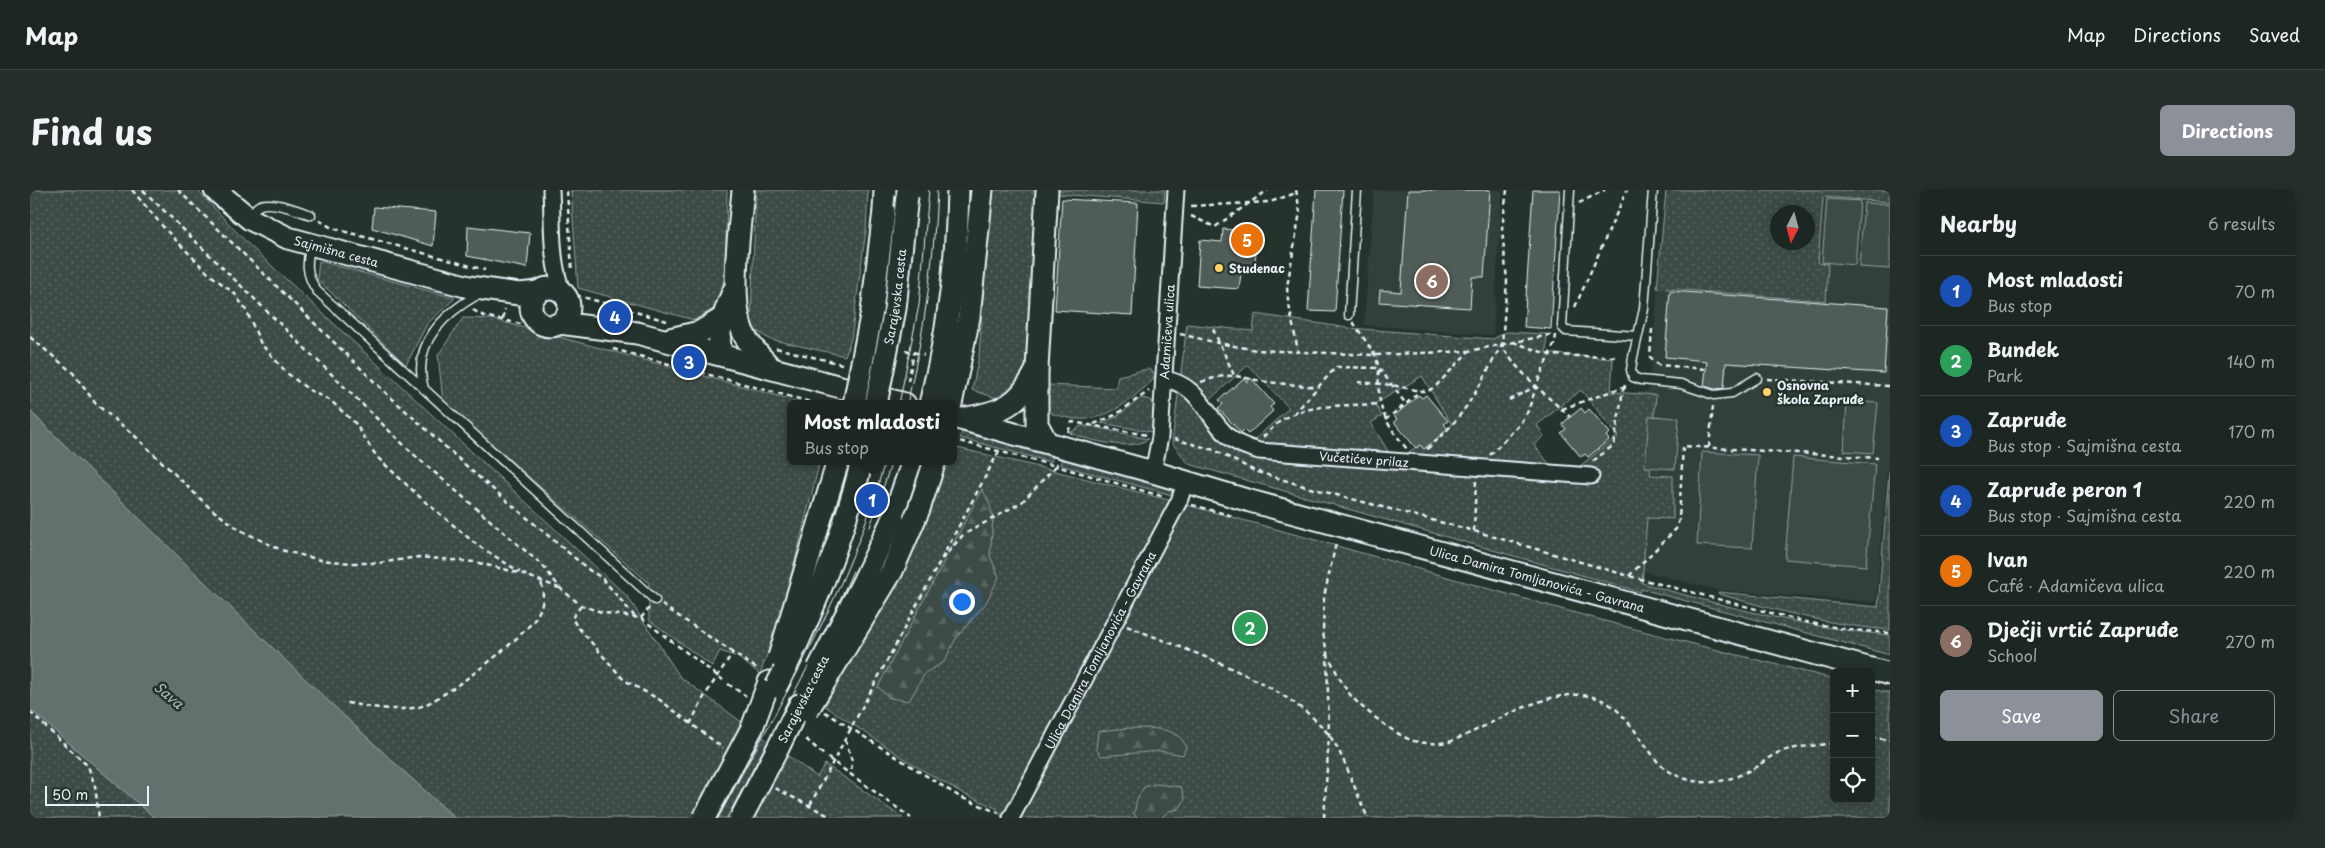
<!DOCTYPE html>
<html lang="en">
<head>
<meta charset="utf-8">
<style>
  :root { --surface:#1c2622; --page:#252e2a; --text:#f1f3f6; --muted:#a0a5a5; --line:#3a4340; --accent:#8c9099 }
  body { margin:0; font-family:"Playpen Sans",sans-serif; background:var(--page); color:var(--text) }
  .controls { position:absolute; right:15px; bottom:15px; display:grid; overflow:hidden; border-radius:8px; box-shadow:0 2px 12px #0003 }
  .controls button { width:45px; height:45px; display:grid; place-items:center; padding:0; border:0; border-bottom:1px solid var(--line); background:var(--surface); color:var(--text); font:25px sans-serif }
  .compass { position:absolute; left:1740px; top:15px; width:45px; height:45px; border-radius:50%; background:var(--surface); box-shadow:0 2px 12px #0003; rotate:186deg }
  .scale { position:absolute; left:15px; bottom:12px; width:104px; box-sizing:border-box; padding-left:5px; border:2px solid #e8f1f8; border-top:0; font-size:14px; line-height:18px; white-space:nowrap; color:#e8f1f8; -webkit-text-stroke:4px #26332d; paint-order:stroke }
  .you { position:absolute; left:931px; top:411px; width:18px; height:18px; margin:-12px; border:4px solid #fff; border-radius:50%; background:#1a73e8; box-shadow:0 0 0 8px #1a73e833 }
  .badge { display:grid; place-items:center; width:32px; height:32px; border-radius:50%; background:var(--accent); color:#fff; font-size:16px; font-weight:700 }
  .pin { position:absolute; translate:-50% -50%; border:2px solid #fff; box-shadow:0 1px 5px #0006 }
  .popup { position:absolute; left:757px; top:210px; width:170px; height:65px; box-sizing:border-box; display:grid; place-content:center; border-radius:8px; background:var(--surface); filter:drop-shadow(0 1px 4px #0005); font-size:16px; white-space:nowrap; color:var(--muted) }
  .popup b { font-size:19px; color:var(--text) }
  .popup::after { content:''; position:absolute; left:50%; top:100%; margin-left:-10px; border:10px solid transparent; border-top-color:var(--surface) }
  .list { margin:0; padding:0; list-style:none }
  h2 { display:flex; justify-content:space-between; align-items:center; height:65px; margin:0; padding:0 20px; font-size:21px }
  h2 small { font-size:16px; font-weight:400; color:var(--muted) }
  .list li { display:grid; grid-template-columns:32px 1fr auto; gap:15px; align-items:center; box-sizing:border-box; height:70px; padding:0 20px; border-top:1px solid var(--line) }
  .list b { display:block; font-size:19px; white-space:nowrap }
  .list p { margin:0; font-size:16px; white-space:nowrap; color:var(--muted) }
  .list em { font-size:16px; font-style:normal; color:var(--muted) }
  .actions { display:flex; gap:10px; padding:15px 20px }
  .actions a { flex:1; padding:11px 0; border:1px solid var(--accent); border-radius:8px; text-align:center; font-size:18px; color:var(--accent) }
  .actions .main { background:var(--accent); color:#fff }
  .icon { flex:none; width:28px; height:28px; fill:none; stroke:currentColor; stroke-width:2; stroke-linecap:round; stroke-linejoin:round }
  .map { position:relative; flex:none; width:1860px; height:628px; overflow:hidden; border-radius:8px }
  header { display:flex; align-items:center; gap:30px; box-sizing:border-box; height:70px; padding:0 25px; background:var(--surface); border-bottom:1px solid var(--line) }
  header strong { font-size:24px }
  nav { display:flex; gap:28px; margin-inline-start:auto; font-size:18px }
  .intro { display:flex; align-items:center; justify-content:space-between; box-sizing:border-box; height:120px; padding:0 30px }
  h1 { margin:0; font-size:35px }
  .button { padding:12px 22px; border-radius:8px; background:var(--accent); color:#fff; font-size:18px; font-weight:700 }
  main { display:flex; gap:30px; padding:0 30px }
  aside { flex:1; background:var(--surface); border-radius:8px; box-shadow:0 2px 12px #0003 }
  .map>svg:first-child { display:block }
  .built { fill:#333f3a; fill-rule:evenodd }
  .grass { fill:url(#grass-dots); stroke:#939ea0; fill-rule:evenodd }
  .forest { fill:url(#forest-firs); stroke:#939ea0 }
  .garden { fill:#3e4b47; stroke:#939ea0 }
  .water { fill:#636f6d; stroke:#98a3a5 }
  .building { fill:#505c59; stroke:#e8f1f8 }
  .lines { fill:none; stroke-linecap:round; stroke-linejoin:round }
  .lane-casing { stroke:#e8f1f8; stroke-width:11 }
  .street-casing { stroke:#e8f1f8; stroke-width:19 }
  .secondary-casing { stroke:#e8f1f8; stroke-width:25 }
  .path { stroke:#e8f1f8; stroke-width:2.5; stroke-dasharray:5 4; stroke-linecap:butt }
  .lane { stroke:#26332d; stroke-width:8 }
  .street { stroke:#26332d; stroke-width:15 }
  .secondary { stroke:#26332d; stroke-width:21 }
  .tram { stroke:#e8f1f8; stroke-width:1 }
  .secondary-bridge-casing { stroke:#e8f1f8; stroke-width:25; stroke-linecap:butt }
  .secondary-bridge { stroke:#26332d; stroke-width:21 }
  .poi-dot { fill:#ffd166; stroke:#26332d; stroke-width:2 }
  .labels { text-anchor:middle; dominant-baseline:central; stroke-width:5; stroke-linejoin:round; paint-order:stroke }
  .street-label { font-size:12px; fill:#e8f1f8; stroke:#26332d }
  .poi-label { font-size:12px; font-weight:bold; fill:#e8f1f8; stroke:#26332d; text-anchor:start }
  .water-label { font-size:14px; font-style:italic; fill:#b3bdc0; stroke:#26332d }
</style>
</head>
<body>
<header>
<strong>Map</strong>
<nav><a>Map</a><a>Directions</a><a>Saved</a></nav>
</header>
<div class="intro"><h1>Find us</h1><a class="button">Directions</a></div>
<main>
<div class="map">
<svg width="1860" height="628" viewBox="0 0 1860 628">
  <defs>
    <pattern id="grass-dots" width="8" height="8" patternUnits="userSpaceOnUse" patternTransform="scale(1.25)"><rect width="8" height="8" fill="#3e4b47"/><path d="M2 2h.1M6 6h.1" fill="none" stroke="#5a6562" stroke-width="1.8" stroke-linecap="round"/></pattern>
    <pattern id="forest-firs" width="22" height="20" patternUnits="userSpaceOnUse" patternTransform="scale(1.25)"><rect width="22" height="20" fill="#3e4b47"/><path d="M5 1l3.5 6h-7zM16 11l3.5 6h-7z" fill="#5a6562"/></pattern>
  </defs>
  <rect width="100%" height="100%" fill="#26332d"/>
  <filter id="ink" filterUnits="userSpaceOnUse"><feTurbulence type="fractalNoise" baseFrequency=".02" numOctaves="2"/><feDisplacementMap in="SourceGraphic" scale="10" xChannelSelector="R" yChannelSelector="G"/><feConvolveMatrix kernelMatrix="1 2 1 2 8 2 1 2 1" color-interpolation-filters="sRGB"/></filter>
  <g filter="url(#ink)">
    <path class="built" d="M1344 0H1472L1463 145 1334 135Z
      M1636 0H1860V246L1846 412 1687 400 1570 370 1607 206 1619 199ZM1748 22H1778V52H1748Z"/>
    <path class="grass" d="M0 0H167L216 52 597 406 650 487 787 587 795 574 873 628H425C279 497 139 358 0 221Z
      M541 0H697L695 97 685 118 664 130 548 98Z
      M726 0H838L836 40 821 149 815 166 739 149 722 138 721 128Z
      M960 0H1007L996 186 973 210 942 200 949 166Z
      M1028 0H1135L1134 12 1028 4Z
      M1636 0H1860V12L1793 7 1788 73 1798 74 1796 111 1627 98ZM1748 22H1778V52H1748Z
      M289 71 425 108 397 134 376 175 287 89Z
      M1225 124 1319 138 1463 149 1476 142 1517 144 1516 163 1583 169 1581 202 1626 205 1620 285 1643 286V329L1617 328 1612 393C1693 416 1776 438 1860 445V465L1611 399V402L1159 274 1142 253 1157 134 1223 141ZM1218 175 1259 218 1208 265 1176 231 1177 212ZM1392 186 1422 235 1364 271 1341 233 1352 226 1345 214ZM1551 200 1588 246 1532 290 1504 255 1514 246 1507 235Z
      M433 128 462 129 778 214H761V271H790L750 429 730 484 707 467 690 461 682 476 619 430V393L413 211 408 165Z
      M1118 179 1125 183 1123 190C1096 214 1070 238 1031 226 1027 225 1020 224 1017 220 1014 214 1015 203 1015 197L1018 195 1086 198 1088 186Z
      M1111 208 1121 210 1125 216 1122 242 1071 233 1086 227Z
      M1051 236H1061L1118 249C1102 262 1058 250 1040 243Z
      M932 242 1023 266 1021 272 930 248Z
      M923 257C1145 307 1363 373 1582 433 1656 453 1730 470 1804 489V609H1841V499L1860 503V628H973L966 618 934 604 884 575 795 516 834 443 856 412 876 375 914 271H923Z
      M1032 268 1141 298 1142 305 1030 275Z
      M1860 270V440C1798 435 1749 421 1689 404L1688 402 1848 417Z
      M0 519 125 628H0Z"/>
    <path class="forest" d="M952 299 959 312 963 328 960 366 969 387 956 413 926 448 914 472 895 483 879 511 860 508 848 497Z
      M1100 538C1119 539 1148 535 1156 557L1153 565 1130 561 1071 566 1066 559 1068 541Z
      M1126 594 1151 597 1155 609 1149 619 1139 621 1131 628H1107L1104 624 1107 609 1114 597Z"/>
    <path class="garden" d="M1797 9 1830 11 1825 75 1792 72Z
      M1834 13 1860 14V79L1829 77Z
      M1817 211 1848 213 1843 263 1814 261Z
      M1619 226 1649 228 1645 279 1615 277Z
      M1672 262 1728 265 1722 358 1667 355Z
      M1763 267 1845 274 1836 376 1755 369Z"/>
    <path class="water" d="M0 221C140 358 279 497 425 628H125L0 519Z"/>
    <path class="building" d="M1286 0H1313L1305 122 1278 121Z
      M1378 0H1460L1454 87H1442L1440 118 1349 112 1350 100 1371 102Z
      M1503 0H1530L1521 139 1494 137Z
      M1032 9 1108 13 1102 125 1025 120Z
      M344 17 406 22 403 56 342 38Z
      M438 36 500 43 497 78 437 66Z
      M1193 39 1227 42 1225 77 1212 76 1209 99 1167 96 1170 50 1192 52Z
      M1640 101 1858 117 1854 183 1696 173 1694 198 1685 199 1674 196 1677 171 1635 167Z
      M1214 188 1217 192 1221 188 1244 214 1240 217 1243 221 1218 244 1214 240 1211 243 1188 218 1193 214 1189 210Z
      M1389 205 1392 208 1396 205 1418 231 1414 234 1418 239 1394 259 1390 255 1386 258 1364 232 1367 229 1364 226Z
      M1551 218 1555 223 1559 219 1580 243 1576 246 1579 250 1558 267 1555 264 1551 267 1531 243 1536 239 1532 234Z"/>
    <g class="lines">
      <defs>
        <path id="lane" d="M1540 0 1532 137 1536 141 1607 146
          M1623 0 1614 119 1603 167 1601 180 1603 187 1611 190 1651 194 1684 205 1702 203 1727 188
          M221 27C222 24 224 19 227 17 237 8 269 21 281 25
          M281 55C276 73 276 85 287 101L625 410
          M1319 125 1327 0
          M394 199C381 155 413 124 449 104"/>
        <g id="street">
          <path d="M521 0C523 33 520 72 533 103"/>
          <path id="s1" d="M1134 189C1170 195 1174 224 1198 246 1206 254 1219 258 1229 261L1561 286"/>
          <path id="s2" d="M1123 282 1130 247 1146 0"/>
          <path id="s3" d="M981 628 1149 311 1156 291"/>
        </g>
        <g id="secondary">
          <path id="s4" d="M185 0 220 29 258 48 439 97 489 104 508 102"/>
          <path d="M713 0C710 36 699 110 713 142 719 156 731 167 741 178"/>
          <path d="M854 21 855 0"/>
          <circle cx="520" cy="117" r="19"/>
          <path d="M530 133 607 143 875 214"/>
          <path d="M640 149 670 142 693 128"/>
          <path d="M691 164C686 142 695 120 704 100"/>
          <path d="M900 214C918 144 927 72 928 0"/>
          <path d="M921 214 939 127 952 0"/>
          <path id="s5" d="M923 227 1123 282 1220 311 1860 484"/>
          <path d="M936 228C973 222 990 214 1007 179"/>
          <path d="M1016 251 1007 234V179L1017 0"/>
          <path d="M863 328 883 271"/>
          <path d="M722 538 739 492"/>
          <path d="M748 558 769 515"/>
        </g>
      </defs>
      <use href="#lane" class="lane-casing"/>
      <use href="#street" class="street-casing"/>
      <use href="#secondary" class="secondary-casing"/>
      <path class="path" d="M102 0 135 39 178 83 205 104 217 122 231 154 257 183 279 200 301 211 325 233 347 267 392 309 447 355 490 382
        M113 0 381 262 513 376 531 399 552 416 575 423 611 428 693 490
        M148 0 356 203 451 289 559 380 572 388 605 427
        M1266 0 1270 22 1257 97 1258 110 1268 161
        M1477 0 1472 39 1477 91 1472 154C1479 175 1522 210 1540 227
        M537 1 542 80
        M1549 13 1575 0
        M1161 16 1240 12 1266 3
        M1161 26 1185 37 1238 0
        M289 30 302 38 455 80
        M546 105 637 131
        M1545 117 1597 0
        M443 120 454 126 496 135
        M473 129 475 119
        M1323 132 1345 165 1349 178 1376 214 1390 201H1398L1405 197 1439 161
        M1183 139 1204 185
        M1622 139 1620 167 1629 175 1676 179
        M1150 144 1188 153 1226 160 1345 165 1439 161 1524 144
        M0 147 43 183 66 214 105 246 180 318 210 340 251 360 291 370 322 373H349L388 367 445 372 493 384 529 398
        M1483 152 1520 165 1585 167
        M746 158 816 175
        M583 159 788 214
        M875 160 894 165
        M1737 189 1860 196
        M878 191 884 163
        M1171 192C1201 182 1204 186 1232 191 1250 194 1269 195 1287 197
        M1328 192 1362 195 1390 201
        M1479 210 1507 196
        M1532 219 1596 196
        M1264 224 1306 177 1349 178C1347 219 1352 228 1377 259
        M1355 230 1376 214
        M1064 234 1085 225 1119 201
        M1038 242 1042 232 1117 245
        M1233 247C1240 241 1248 231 1257 227 1286 213 1319 216 1350 214
        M1144 249 1184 260 1225 281 1280 298 1444 341 1599 386 1780 433 1821 440 1860 443
        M1679 257 1683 216
        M1397 259C1436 226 1448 198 1472 154
        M1460 265 1489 235 1498 221 1510 186 1525 152 1526 145
        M1563 271 1584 255 1593 200 1598 194
        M1027 273 1026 276 1135 307
        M1162 315 1203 326
        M1444 341 1446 290
        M912 369 933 345 992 312 1026 276 925 250
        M1599 386 1646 339 1649 330 1653 256 1848 268
        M632 415 729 480
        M551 416 542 428 546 435 594 490 630 510 693 558
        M611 428 619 418
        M1097 436C1158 461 1259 493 1299 545 1315 566 1326 604 1338 628
        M1297 463C1304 477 1312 495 1322 507 1334 520 1365 544 1381 550 1393 554 1406 554 1419 552 1467 535 1543 475 1590 523 1605 539 1617 558 1630 575 1661 599 1692 596 1724 578 1733 573 1741 565 1750 562 1766 556 1787 556 1804 553
        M698 494 716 506
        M317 513C341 517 365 522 389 517 412 511 498 445 508 424 514 412 514 404 511 391
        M0 522 58 576 65 596 69 628
        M795 522 930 607 969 623
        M660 534 674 507 703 462
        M1841 547 1860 550
        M776 549 794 565
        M815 549 822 571 821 585
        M798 568 881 628
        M745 598 803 628
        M780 615 969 261
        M1294 628 1299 545 1297 463 1293 443 1294 407 1306 353"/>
      <use href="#lane" class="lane"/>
      <use href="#street" class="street"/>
      <use href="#secondary" class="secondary"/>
      <path class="tram" d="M869 214 889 115 899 0
        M877 214C894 144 904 72 907 0
        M840 337 862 271
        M688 628C750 513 821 398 855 271
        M697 628 789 456 823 381"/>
      <defs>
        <g id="secondary-bridge">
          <path d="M824 214 842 121 854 21"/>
          <path id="s6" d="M846 214 865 119 877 6"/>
          <path d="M749 467 808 271"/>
          <path d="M788 479 833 392 863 328"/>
          <path d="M746 497C783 425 812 349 832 271"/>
          <path d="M777 521 862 381 889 319 905 271"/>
          <path d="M674 628 722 538"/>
          <path d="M711 628 748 558"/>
        </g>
      </defs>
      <use href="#secondary-bridge" class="secondary-bridge-casing"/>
      <use href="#secondary-bridge" class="secondary-bridge"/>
    </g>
  </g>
  <g class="poi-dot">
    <circle cx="1189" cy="78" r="5"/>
    <circle cx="1737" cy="202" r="5"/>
  </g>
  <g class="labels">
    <g class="street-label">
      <text stroke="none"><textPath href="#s4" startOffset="138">Sajmišna cesta</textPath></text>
      <text stroke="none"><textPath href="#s6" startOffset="109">Sarajevska cesta</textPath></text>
      <text stroke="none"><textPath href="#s2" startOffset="141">Adamičeva ulica</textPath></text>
      <text stroke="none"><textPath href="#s1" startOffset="228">Vučetićev prilaz</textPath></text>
      <text stroke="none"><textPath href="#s5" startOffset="606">Ulica Damira Tomljanovića - Gavrana</textPath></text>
      <text stroke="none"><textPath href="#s3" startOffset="190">Ulica Damira Tomljanovića - Gavrana</textPath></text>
      <text transform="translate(773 509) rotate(-63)">Sarajevska cesta</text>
    </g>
    <g class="poi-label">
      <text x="1199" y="78">Studenac</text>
      <text x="1747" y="195">Osnovna<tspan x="1747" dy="14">škola Zapruđe</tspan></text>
    </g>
    <g class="water-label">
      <text transform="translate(139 505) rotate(40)">Sava</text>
    </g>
  </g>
</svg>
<div class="controls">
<button>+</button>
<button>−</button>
<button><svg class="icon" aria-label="locate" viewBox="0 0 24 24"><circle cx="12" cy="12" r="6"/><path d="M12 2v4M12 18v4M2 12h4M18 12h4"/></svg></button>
</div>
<svg class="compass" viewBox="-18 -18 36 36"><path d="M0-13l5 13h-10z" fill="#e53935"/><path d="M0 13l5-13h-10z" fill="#a0a5a5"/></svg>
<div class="scale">50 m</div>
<div class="you"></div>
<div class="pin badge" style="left:842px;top:310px;background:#1a4fb4">1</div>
<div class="popup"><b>Most mladosti</b>Bus stop</div>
<div class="pin badge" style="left:1220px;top:438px;background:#2e9e5b">2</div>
<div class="pin badge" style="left:659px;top:172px;background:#1a4fb4">3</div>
<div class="pin badge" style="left:585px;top:127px;background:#1a4fb4">4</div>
<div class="pin badge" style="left:1217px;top:50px;background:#e8710a">5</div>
<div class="pin badge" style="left:1402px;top:91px;background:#8d6e63">6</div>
</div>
<aside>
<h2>Nearby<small>6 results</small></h2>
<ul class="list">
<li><span class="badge" style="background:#1a4fb4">1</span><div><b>Most mladosti</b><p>Bus stop</p></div><em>70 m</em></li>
<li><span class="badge" style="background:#2e9e5b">2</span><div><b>Bundek</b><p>Park</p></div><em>140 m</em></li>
<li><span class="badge" style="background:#1a4fb4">3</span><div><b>Zapruđe</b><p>Bus stop · Sajmišna cesta</p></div><em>170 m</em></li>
<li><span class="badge" style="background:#1a4fb4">4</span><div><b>Zapruđe peron 1</b><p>Bus stop · Sajmišna cesta</p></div><em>220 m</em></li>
<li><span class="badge" style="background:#e8710a">5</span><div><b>Ivan</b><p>Café · Adamičeva ulica</p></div><em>220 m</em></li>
<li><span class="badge" style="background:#8d6e63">6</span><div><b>Dječji vrtić Zapruđe</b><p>School</p></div><em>270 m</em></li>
</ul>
<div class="actions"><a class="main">Save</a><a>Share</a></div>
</aside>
</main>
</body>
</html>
